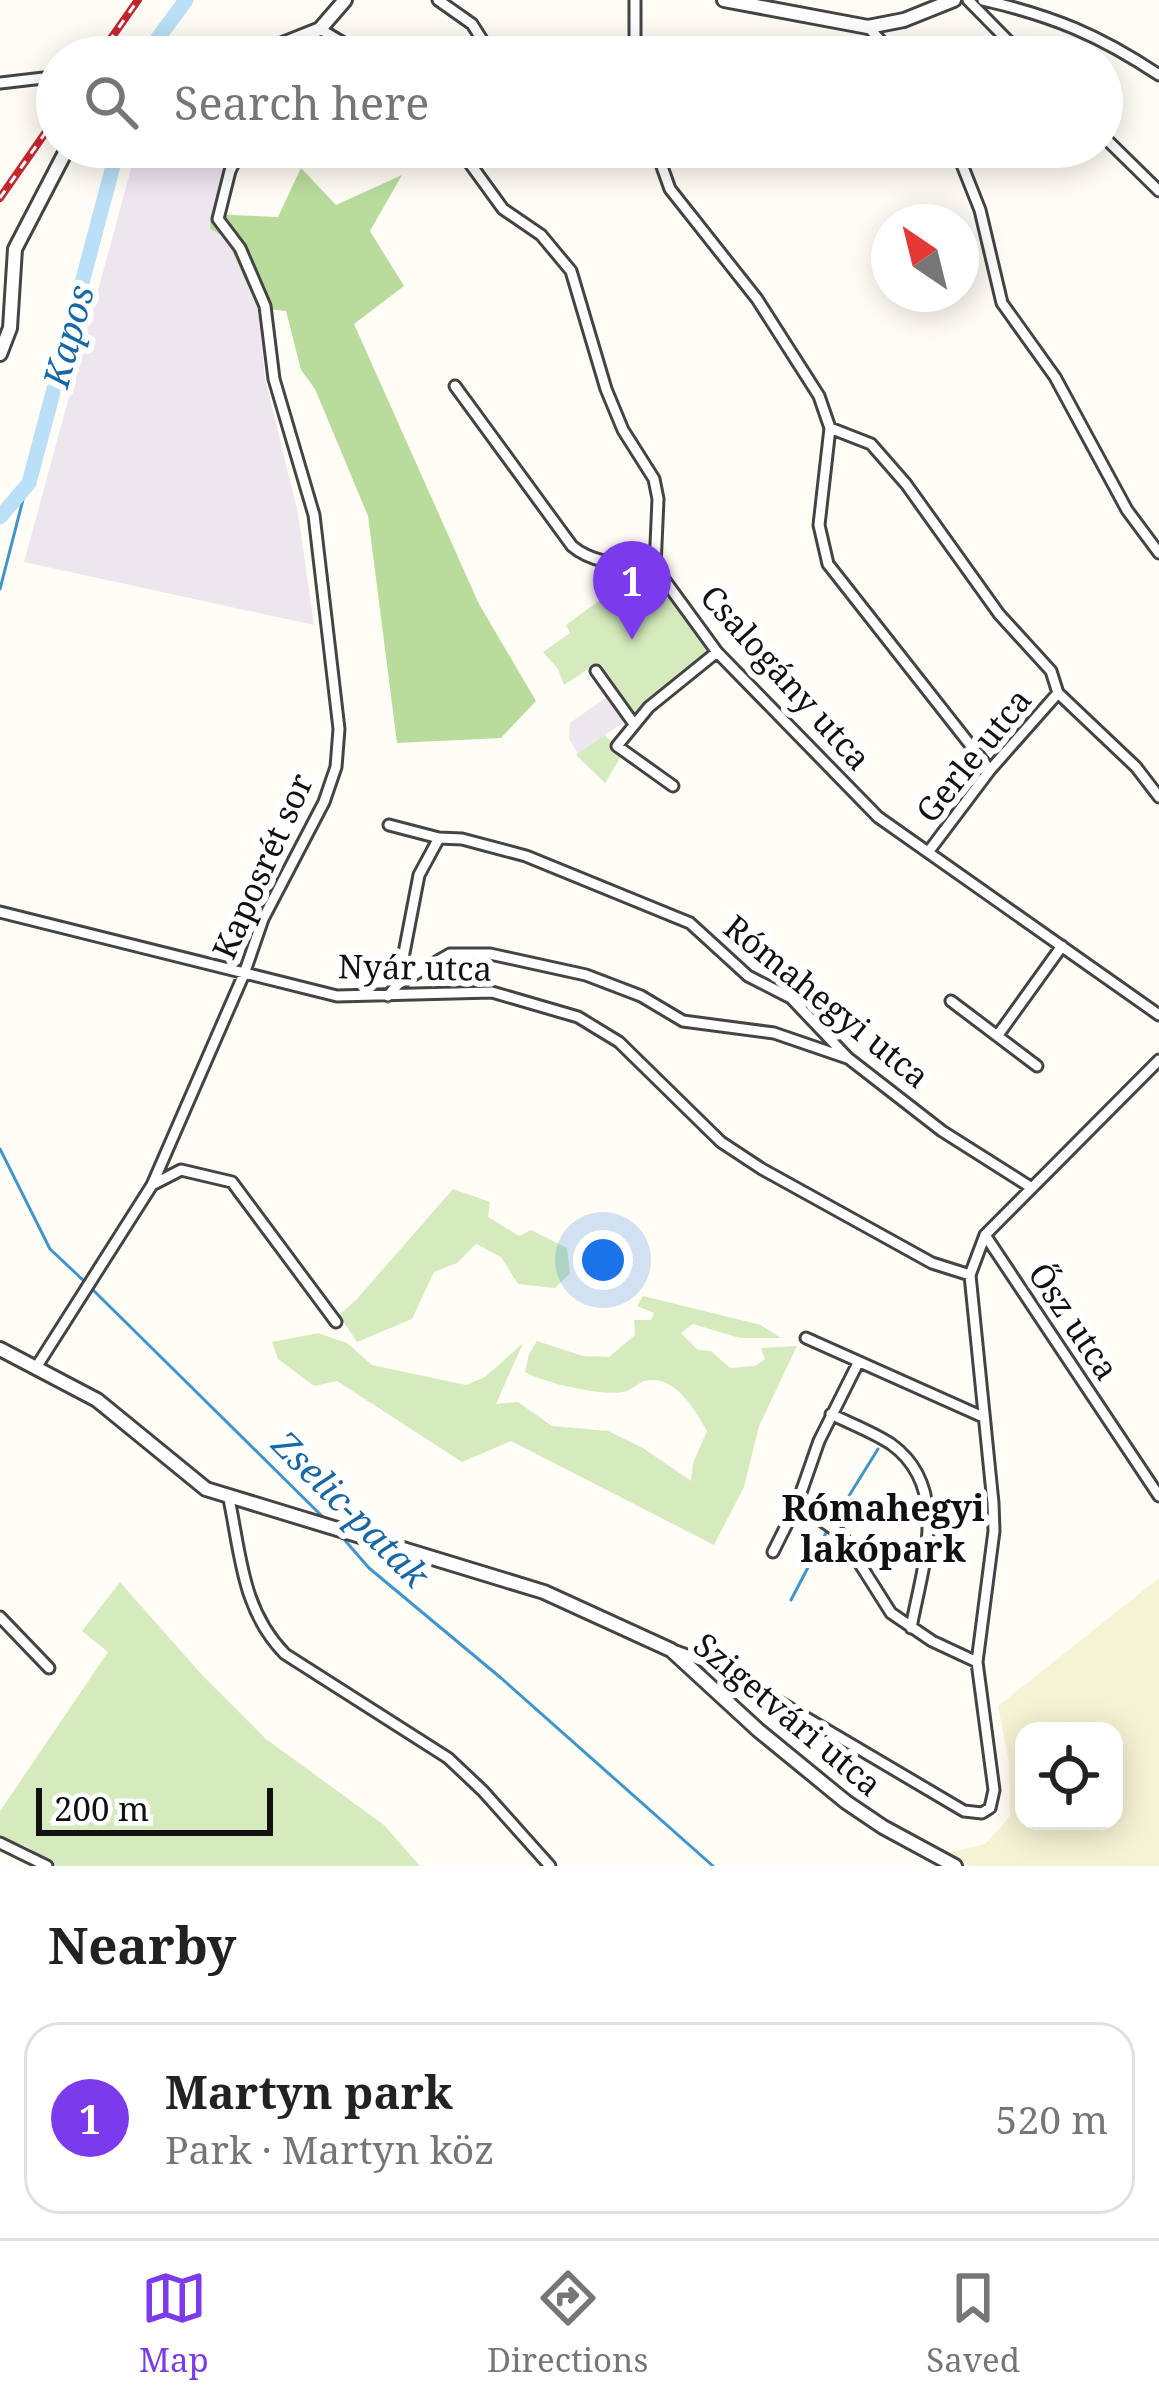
<!DOCTYPE html>
<html lang="en">
<head>
<meta charset="utf-8">
<style>
  :root { --surface:#fff; --page:#f2f2f2; --text:#222; --muted:#767676; --line:#e0e0e0; --accent:#7c3aed }
  body { margin:0; font-family:"Noto Serif",serif; background:var(--page); color:var(--text) }
  .controls { position:absolute; right:36px; bottom:36px; display:grid; overflow:hidden; border-radius:24px; box-shadow:0 6px 30px #0003 }
  .controls button { width:108px; height:108px; display:grid; place-items:center; padding:0; border:0; border-bottom:3px solid var(--line); background:var(--surface); color:var(--text); font:60px sans-serif }
  .compass { position:absolute; left:871px; top:204px; width:108px; height:108px; border-radius:50%; background:var(--surface); box-shadow:0 6px 30px #0003; rotate:325deg }
  .scale { position:absolute; left:36px; bottom:30px; width:237px; box-sizing:border-box; padding-left:12px; border:6px solid #111; border-top:0; font-size:33px; line-height:42px; white-space:nowrap; color:#111; -webkit-text-stroke:9px #fff; paint-order:stroke }
  .you { position:absolute; left:603px; top:1260px; width:42px; height:42px; margin:-30px; border:9px solid #fff; border-radius:50%; background:#1a73e8; box-shadow:0 0 0 18px #1a73e833 }
  .badge { display:grid; place-items:center; width:78px; height:78px; border-radius:50%; background:var(--accent); color:#fff; font-size:39px; font-weight:700 }
  .pin { position:absolute; translate:-50% -99px; filter:drop-shadow(0 3px 6px #0008) }
  .pin::after { content:''; position:absolute; top:63px; width:42px; height:36px; background:inherit; clip-path:polygon(0 0,100% 0,50% 100%) }
  .list { margin:0; padding:0; list-style:none }
  h2 { display:flex; justify-content:space-between; align-items:center; height:156px; margin:0; padding:0 48px; font-size:51px }
  h2 small { font-size:39px; font-weight:400; color:var(--muted) }
  .list li { display:grid; grid-template-columns:78px 1fr auto; gap:36px; align-items:center; box-sizing:border-box; height:192px; margin:0 24px 24px; padding:0 24px; border:3px solid var(--line); border-radius:36px }
  .list b { display:block; font-size:45px; white-space:nowrap }
  .list p { margin:0; font-size:39px; white-space:nowrap; color:var(--muted) }
  .list em { font-size:39px; font-style:normal; color:var(--muted) }
  .icon { flex:none; width:66px; height:66px; fill:none; stroke:currentColor; stroke-width:2; stroke-linecap:round; stroke-linejoin:round }
  .map { position:relative; flex:none; width:1159px; height:1866px; overflow:hidden }
  .search { position:absolute; background:var(--surface); box-shadow:0 6px 30px #0003; left:36px; right:36px; top:36px; height:132px; display:flex; align-items:center; gap:30px; box-sizing:border-box; padding:0 42px; border-radius:66px; color:var(--muted); font-size:45px }
  .sheet { height:372px; background:var(--surface) }
  nav { display:flex; justify-content:space-around; align-items:center; box-sizing:border-box; height:168px; border-top:3px solid var(--line); background:var(--surface); font-size:33px; color:var(--muted) }
  nav a { display:grid; justify-items:center; gap:6px }
  nav .on { color:var(--accent) }
  .map>svg:first-child { display:block }
  .industrial { fill:#eee6ef }
  .farmland { fill:#f6f3d4; fill-rule:evenodd }
  .green { fill:#d5ebbd }
  .forest { fill:#b9dc9c }
  .lines { fill:none; stroke-linecap:round; stroke-linejoin:round }
  .stream { stroke:#3f96cf; stroke-width:3 }
  .river { stroke:#b9e0f7; stroke-width:15 }
  .minor-casing { stroke:#444; stroke-width:15 }
  .tertiary-casing { stroke:#444; stroke-width:18 }
  .minor { stroke:#fff; stroke-width:9 }
  .tertiary { stroke:#fff; stroke-width:12 }
  .rail-casing { stroke:#c4262e; stroke-width:8 }
  .rail { stroke:#fff; stroke-width:3; stroke-dasharray:9; stroke-linecap:butt }
  .labels { text-anchor:middle; dominant-baseline:central; stroke-width:12; stroke-linejoin:round; paint-order:stroke }
  .street-label { font-size:33px; fill:#111; stroke:#fff }
  .water-label { font-size:36px; font-style:italic; fill:#1768a6; stroke:#fff }
  .neighbourhood-label { font-size:36px; font-weight:bold; fill:#111; stroke:#fff }
</style>
</head>
<body>
<div class="map">
<svg width="1159" height="1866" viewBox="0 0 1159 1866">
  <rect width="100%" height="100%" fill="#fffdf5"/>
  <path class="industrial" d="M137 147H235L210 229 226 238 258 308 265 379 298 513 314 625 24 562Z
    M608 696 625 721 578 754 569 739 570 723Z"/>
  <path class="farmland" d="M1159 1578V1866H970L947 1853 985 1844 1010 1816 1009 1763 998 1706ZM1024 1731H1114V1821H1024Z"/>
  <path class="green" d="M635 566 654 571 708 647 707 655 633 718 596 664 564 685 558 669 543 652 570 633 566 625 631 577Z
    M605 735 622 755 605 783 576 755Z
    M453 1189 490 1202 488 1217 519 1236 531 1230 567 1248 570 1273 555 1288 518 1284 501 1257 476 1244 457 1263 434 1272 412 1319 357 1342 339 1315 356 1300Z
    M643 1296 761 1325 781 1338H740L693 1324 681 1333 698 1350 711 1351 730 1368 755 1366 765 1359 761 1348 797 1346 759 1426 744 1487 714 1545 511 1441 462 1462 337 1381 314 1386 278 1359 272 1342 318 1333 347 1343 372 1365 466 1385 485 1377 523 1343 496 1404 518 1402 552 1426 608 1431 643 1448 691 1481 693 1463 707 1431C694 1409 675 1374 644 1381 641 1382 630 1390 627 1391 608 1398 543 1383 525 1372L529 1354 537 1341 583 1356 609 1357 635 1335 634 1320H651L654 1313 637 1306Z
    M120 1582 202 1675 266 1739 384 1825 420 1866H57L26 1846 0 1838V1811L108 1652 82 1631Z"/>
  <path class="forest" d="M301 168 336 205 402 175 370 231 404 286 354 324 479 604 536 701 501 738 397 743 368 516 315 389 301 370 286 311 258 308 226 238 210 229 211 214 278 217Z"/>
  <g class="lines">
    <path class="stream" d="M0 589 26 488
      M0 1149 50 1249 84 1281
      M91 1288 327 1521
      M834 1520 878 1449
      M342 1537 369 1568 501 1678 713 1866
      M791 1600 827 1531"/>
    <path class="river" d="M144 57 186 0
      M0 517 29 483 118 147"/>
    <defs>
      <path id="minor" d="M438 0 472 24 493 57
        M968 0 1024 57
        M983 0C1053 16 1099 35 1159 75
        M868 27 896 57
        M320 29 367 57
        M635 57V0
        M0 83 52 77
        M1102 135 1159 191
        M458 147 503 209 541 235 571 271 606 389 623 430 654 479 658 499 655 567 717 652 878 817 1159 1015
        M549 147 550 148
        M655 147 670 189 757 299 819 396 830 428 819 525 828 564 990 770
        M955 147 980 210 1002 303 1055 377 1127 510 1159 553
        M455 386 572 546C594 565 626 564 655 567
        M830 428 871 444 906 484 999 614 1051 671 1058 693 1136 767 1159 797
        M596 671 634 724
        M673 786 617 746 649 707 717 652
        M389 825 439 838
        M929 851 990 770 1058 693
        M0 912 337 996 492 992 578 1017 619 1042 721 1142 762 1169 932 1263 970 1275
        M398 984 450 954H490L586 975 641 996 683 1021 774 1033 847 1058
        M388 996 398 984 419 875 439 838 462 839 526 856 690 923 748 976 791 998 848 1058 942 1131 1032 1188
        M951 1001 1037 1066
        M998 1035 1062 946
        M152 1185 181 1170 232 1182 336 1322
        M985 1235 1159 1496
        M806 1338 983 1417
        M37 1366 152 1185 244 974 263 919 324 802 336 767 339 729 314 515 274 379 265 306 240 248 218 219 230 171 242 147
        M831 1414C851 1424 873 1432 891 1444 952 1488 922 1567 911 1628
        M229 1499C241 1556 242 1610 285 1654L448 1758 483 1791 550 1866
        M797 1504 841 1534 891 1613 932 1641 977 1662
        M773 1552 797 1504 819 1441 858 1363
        M0 1617 49 1668
        M676 1651 722 1668 964 1811 982 1813 990 1808 994 1790 977 1662 994 1531 993 1503 970 1275 985 1235 1159 1060
        M0 1843 47 1866"/>
      <path id="tertiary" d="M724 0 868 27 904 20 954 0
        M197 57 280 45 320 29 345 0
        M0 354 10 328 15 249 68 147
        M0 1349 97 1400 206 1489 544 1592 671 1650 758 1730 846 1802 883 1827 955 1866"/>
    </defs>
    <use href="#minor" class="minor-casing"/>
    <use href="#tertiary" class="tertiary-casing"/>
    <use href="#minor" class="minor"/>
    <use href="#tertiary" class="tertiary"/>
    <defs>
      <path id="rail" d="M98 57 138 0
        M0 198 57 116"/>
    </defs>
    <use href="#rail" class="rail-casing"/>
    <use href="#rail" class="rail"/>
  </g>
  <g class="labels">
    <g class="street-label">
      <text transform="translate(786 677) rotate(48)">Csalogány utca</text>
      <text transform="translate(973 755) rotate(-51)">Gerle utca</text>
      <text transform="translate(262 866) rotate(-66)">Kaposrét sor</text>
      <text transform="translate(415 967) rotate(1)">Nyár utca</text>
      <text transform="translate(827 1001) rotate(39)">Rómahegyi utca</text>
      <text transform="translate(1074 1321) rotate(56)">Ősz utca</text>
      <text transform="translate(788 1714) rotate(40)">Szigetvári utca</text>
    </g>
    <g class="water-label">
      <text transform="translate(68 336) rotate(-75)">Kapos</text>
      <text transform="translate(351 1509) rotate(45)">Zselic-patak</text>
    </g>
    <g class="neighbourhood-label">
      <text x="883" y="1507">Rómahegyi<tspan x="883" dy="41">lakópark</tspan></text>
    </g>
  </g>
</svg>
<div class="controls">
<button><svg class="icon" aria-label="locate" viewBox="0 0 24 24"><circle cx="12" cy="12" r="6"/><path d="M12 2v4M12 18v4M2 12h4M18 12h4"/></svg></button>
</div>
<svg class="compass" viewBox="-18 -18 36 36"><path d="M0-13l5 13h-10z" fill="#e53935"/><path d="M0 13l5-13h-10z" fill="#767676"/></svg>
<div class="scale">200 m</div>
<div class="you"></div>
<div class="pin badge" style="left:632px;top:640px">1</div>
<div class="search"><svg class="icon" aria-label="search" viewBox="0 0 24 24"><circle cx="10" cy="10" r="6"/><path d="M15 15l6 6"/></svg>Search here</div>
</div>
<section class="sheet">
<h2>Nearby<small></small></h2>
<ul class="list">
<li><span class="badge">1</span><div><b>Martyn park</b><p>Park · Martyn köz</p></div><em>520 m</em></li>
</ul>
</section>
<nav>
<a class="on"><svg class="icon" aria-label="map" viewBox="0 0 24 24"><path d="M3 6l6-2 6 2 6-2v14l-6 2-6-2-6 2zM9 4v14M15 6v14"/></svg>Map</a>
<a><svg class="icon" aria-label="directions" viewBox="0 0 24 24"><path d="M12 3l9 9-9 9-9-9zM9 14v-3h6M13 9l2 2-2 2"/></svg>Directions</a>
<a><svg class="icon" aria-label="saved" viewBox="0 0 24 24"><path d="M7 4h10v16l-5-4-5 4z"/></svg>Saved</a>
</nav>
</body>
</html>
